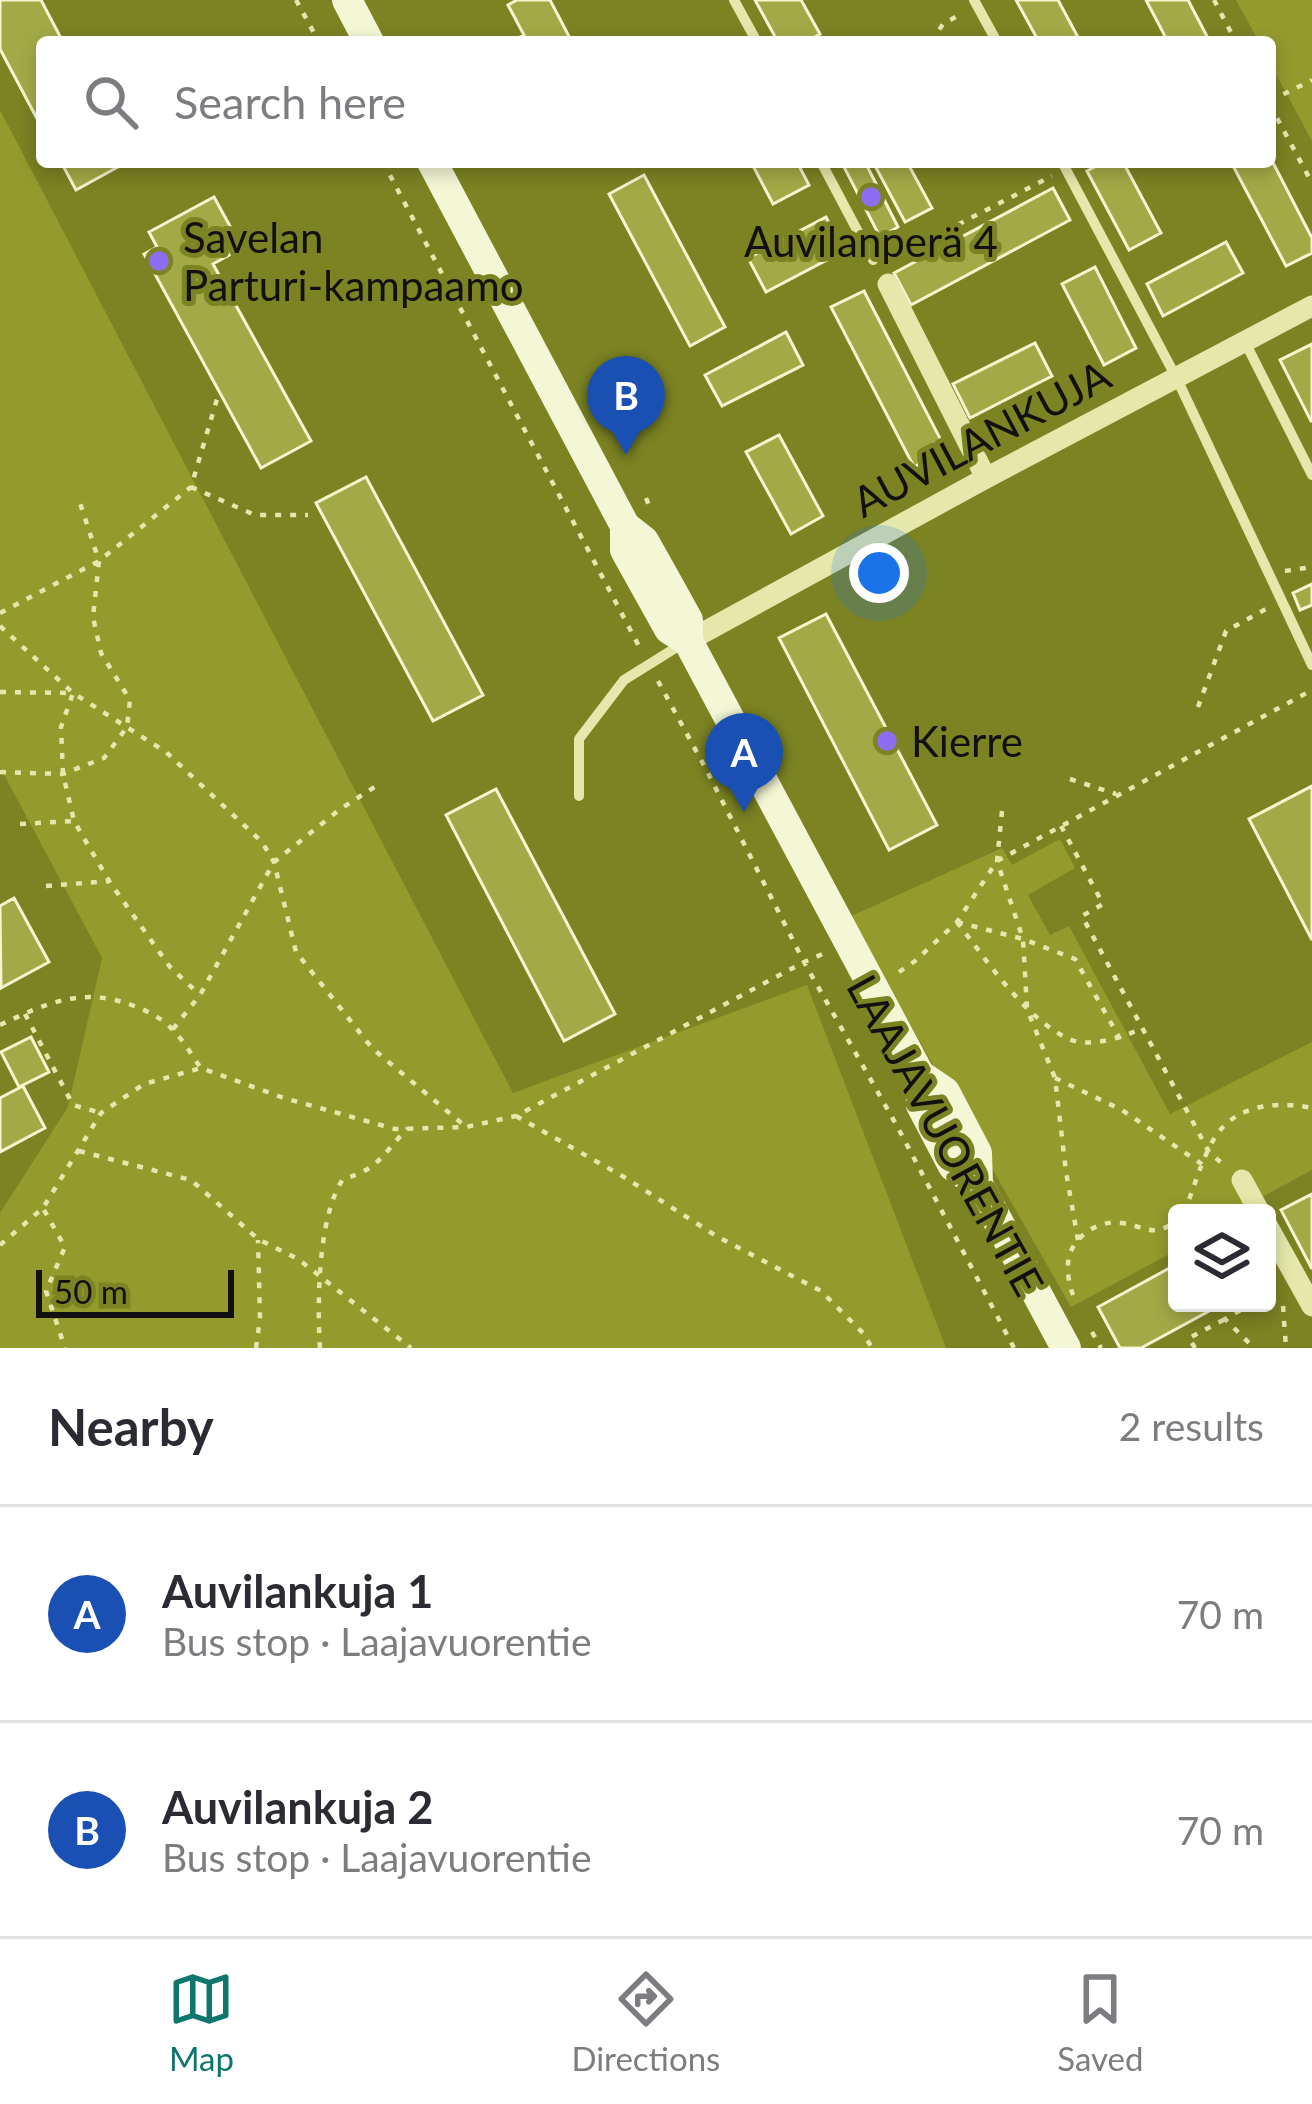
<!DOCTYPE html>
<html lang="en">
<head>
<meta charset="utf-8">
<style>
  :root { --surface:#fff; --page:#f7f7f7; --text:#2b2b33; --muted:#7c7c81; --line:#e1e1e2; --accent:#0f766e }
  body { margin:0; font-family:Lato,sans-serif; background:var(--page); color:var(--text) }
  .controls { position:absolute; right:36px; bottom:36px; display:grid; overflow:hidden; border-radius:12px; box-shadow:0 6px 18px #0003 }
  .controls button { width:108px; height:108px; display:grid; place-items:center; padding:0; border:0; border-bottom:3px solid var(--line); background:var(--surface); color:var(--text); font:60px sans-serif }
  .scale { position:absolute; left:36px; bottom:30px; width:198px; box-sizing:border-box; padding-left:12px; border:6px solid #111; border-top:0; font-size:33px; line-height:42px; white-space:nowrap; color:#111; -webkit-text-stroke:9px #7b8323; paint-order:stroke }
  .you { position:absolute; left:879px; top:573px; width:42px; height:42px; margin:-30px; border:9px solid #fff; border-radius:50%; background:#1a73e8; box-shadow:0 0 0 18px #1a73e833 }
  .badge { display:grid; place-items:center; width:78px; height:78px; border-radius:50%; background:var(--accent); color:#fff; font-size:39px; font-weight:700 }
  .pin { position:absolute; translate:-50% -99px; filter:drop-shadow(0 3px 6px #0008) }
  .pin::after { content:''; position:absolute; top:63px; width:42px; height:36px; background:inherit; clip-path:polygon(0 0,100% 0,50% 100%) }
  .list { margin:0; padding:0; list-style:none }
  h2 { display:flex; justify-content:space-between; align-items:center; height:156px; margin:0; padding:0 48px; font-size:51px }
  h2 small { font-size:39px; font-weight:400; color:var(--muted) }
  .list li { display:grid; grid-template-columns:78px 1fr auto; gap:36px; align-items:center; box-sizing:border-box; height:216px; padding:0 48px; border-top:3px solid var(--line) }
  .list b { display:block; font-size:45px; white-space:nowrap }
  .list p { margin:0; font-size:39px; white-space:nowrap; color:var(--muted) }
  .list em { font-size:39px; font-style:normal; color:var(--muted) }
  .icon { flex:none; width:66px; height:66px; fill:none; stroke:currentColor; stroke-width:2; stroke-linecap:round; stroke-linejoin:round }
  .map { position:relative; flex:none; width:1312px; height:1348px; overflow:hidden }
  .search { position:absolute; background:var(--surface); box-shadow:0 6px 18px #0003; left:36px; right:36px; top:36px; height:132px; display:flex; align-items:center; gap:30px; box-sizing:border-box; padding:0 42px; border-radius:12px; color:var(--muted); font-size:45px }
  .sheet { height:588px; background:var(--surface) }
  nav { display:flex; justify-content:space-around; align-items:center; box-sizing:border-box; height:168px; border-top:3px solid var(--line); background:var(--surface); font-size:33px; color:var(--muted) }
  nav a { display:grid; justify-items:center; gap:6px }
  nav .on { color:var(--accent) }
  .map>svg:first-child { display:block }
  .green { fill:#939b2d }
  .building { fill:#a2aa47; stroke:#f4f6ce; stroke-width:3 }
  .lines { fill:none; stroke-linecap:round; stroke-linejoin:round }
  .path { stroke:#e4e8ab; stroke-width:4.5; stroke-dasharray:6 9; stroke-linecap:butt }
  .service { stroke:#e4e8ab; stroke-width:10 }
  .minor { stroke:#e4e8ab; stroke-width:21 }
  .secondary { stroke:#f4f7d5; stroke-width:30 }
  .poi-dot { fill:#8c6df4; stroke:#7b8323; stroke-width:4.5 }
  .labels { text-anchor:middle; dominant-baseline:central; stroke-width:10; stroke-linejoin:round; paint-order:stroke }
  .poi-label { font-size:42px; fill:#111; stroke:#7b8323; text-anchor:start }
  .street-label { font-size:42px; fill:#111; stroke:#7b8323 }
</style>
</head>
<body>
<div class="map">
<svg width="1312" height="1348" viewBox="0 0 1312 1348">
  <rect width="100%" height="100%" fill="#7b8323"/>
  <path class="green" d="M1236 0H1312V141L1270 63V42H1259Z
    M0 110 513 1093 807 985 946 1348H0V1213L68 1107 102 958 0 767Z
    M1060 839 1075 868 1028 895 1050 935 1069 926 1170 1114 1312 1042V1170L1247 1205 1240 1213H1177V1250L1071 1307 849 917 1002 848 1012 865Z"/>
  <path class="building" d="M0 0H41L63 42H42V128L0 49Z
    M517 0H550L572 42H520L518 38 524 35 508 5Z
    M755 0H801L820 34 806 42H778Z
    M1016 0H1058L1079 39 1074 42H1039Z
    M1146 0H1188L1210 42H1168Z
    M1270 157 1312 238V253L1286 266 1231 162H1270Z
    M61 162H127L76 190Z
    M751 162H797L809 185 773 204Z
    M854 162H865L898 227 880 237 844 167Z
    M873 162H907L932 208 905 222Z
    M1104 162H1123L1161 233 1129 250 1087 171Z
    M644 175 725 327 690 346 609 194Z
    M1053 188 1070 220 911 305 894 273Z
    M214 197 242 248 213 264 311 441 261 468 144 254 157 247 149 232Z
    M826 217 844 251 766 292 748 258Z
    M1226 242 1243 273 1163 316 1147 284Z
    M1095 267 1136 348 1104 365 1062 284Z
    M864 291 946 450 914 467 831 307Z
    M786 332 803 365 722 406 705 375Z
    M1035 343 1052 376 970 418 953 384Z
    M1312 344V421H1311L1280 360Z
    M779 435 823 516 791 534 746 452Z
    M366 477 483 695 433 721 316 503Z
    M1312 584V605L1300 610 1293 593Z
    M826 614 937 825 889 850 779 638Z
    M1312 786V940L1249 819Z
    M496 789 615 1014 564 1041 446 815Z
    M14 898 49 962 1 988 0 906Z
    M31 1037 49 1072 19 1087 1 1052Z
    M23 1086 45 1128 0 1152V1098Z
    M1312 1194V1269L1281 1210Z
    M1177 1264V1303H1224L1141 1348H1120L1098 1307Z"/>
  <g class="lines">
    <path class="path" d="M296 0 319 42
      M1214 0 1236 42
      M931 42 943 24 961 14
      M1270 101 1312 80
      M1270 105 1312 183
      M383 162 641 650
      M1018 162 1042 165
      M905 252 1052 176
      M191 487 255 515H308
      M646 498 651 510
      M1285 571 1312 567
      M0 613 99 561 191 487 217 399
      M0 626 73 693 166 752 262 842 274 862 296 952 372 1048 466 1127
      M658 681 706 769 804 962 897 1126 1014 1348
      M0 692 73 693 61 727 63 774 74 821 109 881 170 967 200 995
      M1198 707 1226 631 1266 609
      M0 772 63 774 104 758 127 727 130 700 101 653 93 617 99 561 80 503
      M1070 779 1116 794
      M1002 811 997 861 1023 939 1027 1009 1055 1078 1066 1172 1078 1240
      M20 824 74 821
      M1061 826 1103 904 1082 916 1209 1152 1225 1166
      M46 886 109 881
      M957 922C986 959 1025 1019 1069 1039 1088 1048 1123 1038 1142 1028
      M957 922 1023 939 1075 959 1120 1039
      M899 972 915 961 957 922 997 861 1312 690
      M25 1014 73 1105 101 1113
      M0 1025C47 1003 82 986 134 1006 148 1011 163 1019 173 1030 184 1041 192 1056 201 1068
      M173 1029 200 995 274 862 339 810 376 786
      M1055 1078 1122 1110 1203 1165
      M516 1116 624 1177 718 1237 821 1291 863 1333 872 1348
      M79 1151 191 1180 258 1239 298 1259 411 1348
      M44 1210 65 1247 46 1291 65 1348
      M1184 1213C1194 1189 1205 1145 1223 1127 1246 1103 1283 1102 1312 1108
      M0 1245 43 1208 101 1113 144 1084 201 1068 284 1098 395 1129 466 1127 516 1116 804 962 825 953
      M1073 1295C1069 1284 1066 1269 1069 1257 1074 1235 1101 1219 1122 1223 1148 1227 1152 1238 1177 1221
      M1253 1303 1225 1319 1254 1348
      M1283 1306 1286 1348
      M1092 1332 1101 1348
      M256 1348 260 1318 258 1240
      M320 1348C317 1303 318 1216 343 1179 380 1169 383 1153 408 1128
      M1195 1348 1189 1338 1225 1319"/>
    <path class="service" d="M734 0 757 42
      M974 0 997 42
      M821 162 873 260
      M1062 162 1177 379 1312 665
      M1245 342 1312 475
      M579 796V739L624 680 685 642"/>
    <path class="minor" d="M888 284 986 478
      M688 641 986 478 1312 306
      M1242 1180 1260 1213
      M1267 1225 1312 1306"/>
    <path class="secondary" d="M347 0 369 42
      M432 162 625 526 644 541 667 582 688 620V641L920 1075 921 1105 953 1166 978 1184
      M625 531V550L669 629 688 641
      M920 1075 945 1092 977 1153 978 1184 1066 1348"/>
  </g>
  <g class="poi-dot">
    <circle cx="871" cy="197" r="12"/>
    <circle cx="159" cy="261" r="12"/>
    <circle cx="887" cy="741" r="12"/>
  </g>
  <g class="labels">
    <g class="poi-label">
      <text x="183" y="237">Savelan<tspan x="183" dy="48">Parturi-kampaamo</tspan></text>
      <text x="871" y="241" text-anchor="middle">Auvilanperä 4</text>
      <text x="911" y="741">Kierre</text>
    </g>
    <g class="street-label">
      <text transform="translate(981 438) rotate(-28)">AUVILANKUJA</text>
      <text transform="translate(946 1135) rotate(61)">LAAJAVUORENTIE</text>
    </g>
  </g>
</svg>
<div class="controls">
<button><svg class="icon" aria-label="layers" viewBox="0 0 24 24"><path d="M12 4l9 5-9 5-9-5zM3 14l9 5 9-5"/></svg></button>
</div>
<div class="scale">50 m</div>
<div class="you"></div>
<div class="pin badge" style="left:744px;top:812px;background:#1a4fb4">A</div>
<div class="pin badge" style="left:626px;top:455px;background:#1a4fb4">B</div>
<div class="search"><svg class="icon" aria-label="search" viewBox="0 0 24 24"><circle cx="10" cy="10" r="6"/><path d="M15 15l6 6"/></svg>Search here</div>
</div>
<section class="sheet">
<h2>Nearby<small>2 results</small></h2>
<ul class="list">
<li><span class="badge" style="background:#1a4fb4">A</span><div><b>Auvilankuja 1</b><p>Bus stop · Laajavuorentie</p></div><em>70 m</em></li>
<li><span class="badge" style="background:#1a4fb4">B</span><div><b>Auvilankuja 2</b><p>Bus stop · Laajavuorentie</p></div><em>70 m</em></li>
</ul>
</section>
<nav>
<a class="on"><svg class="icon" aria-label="map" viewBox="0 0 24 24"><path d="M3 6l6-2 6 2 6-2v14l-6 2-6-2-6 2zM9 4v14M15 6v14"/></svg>Map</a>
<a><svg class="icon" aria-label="directions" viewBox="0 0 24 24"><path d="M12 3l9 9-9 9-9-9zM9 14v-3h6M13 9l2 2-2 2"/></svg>Directions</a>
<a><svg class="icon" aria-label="saved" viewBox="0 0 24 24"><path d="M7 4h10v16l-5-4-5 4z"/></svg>Saved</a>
</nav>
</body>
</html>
